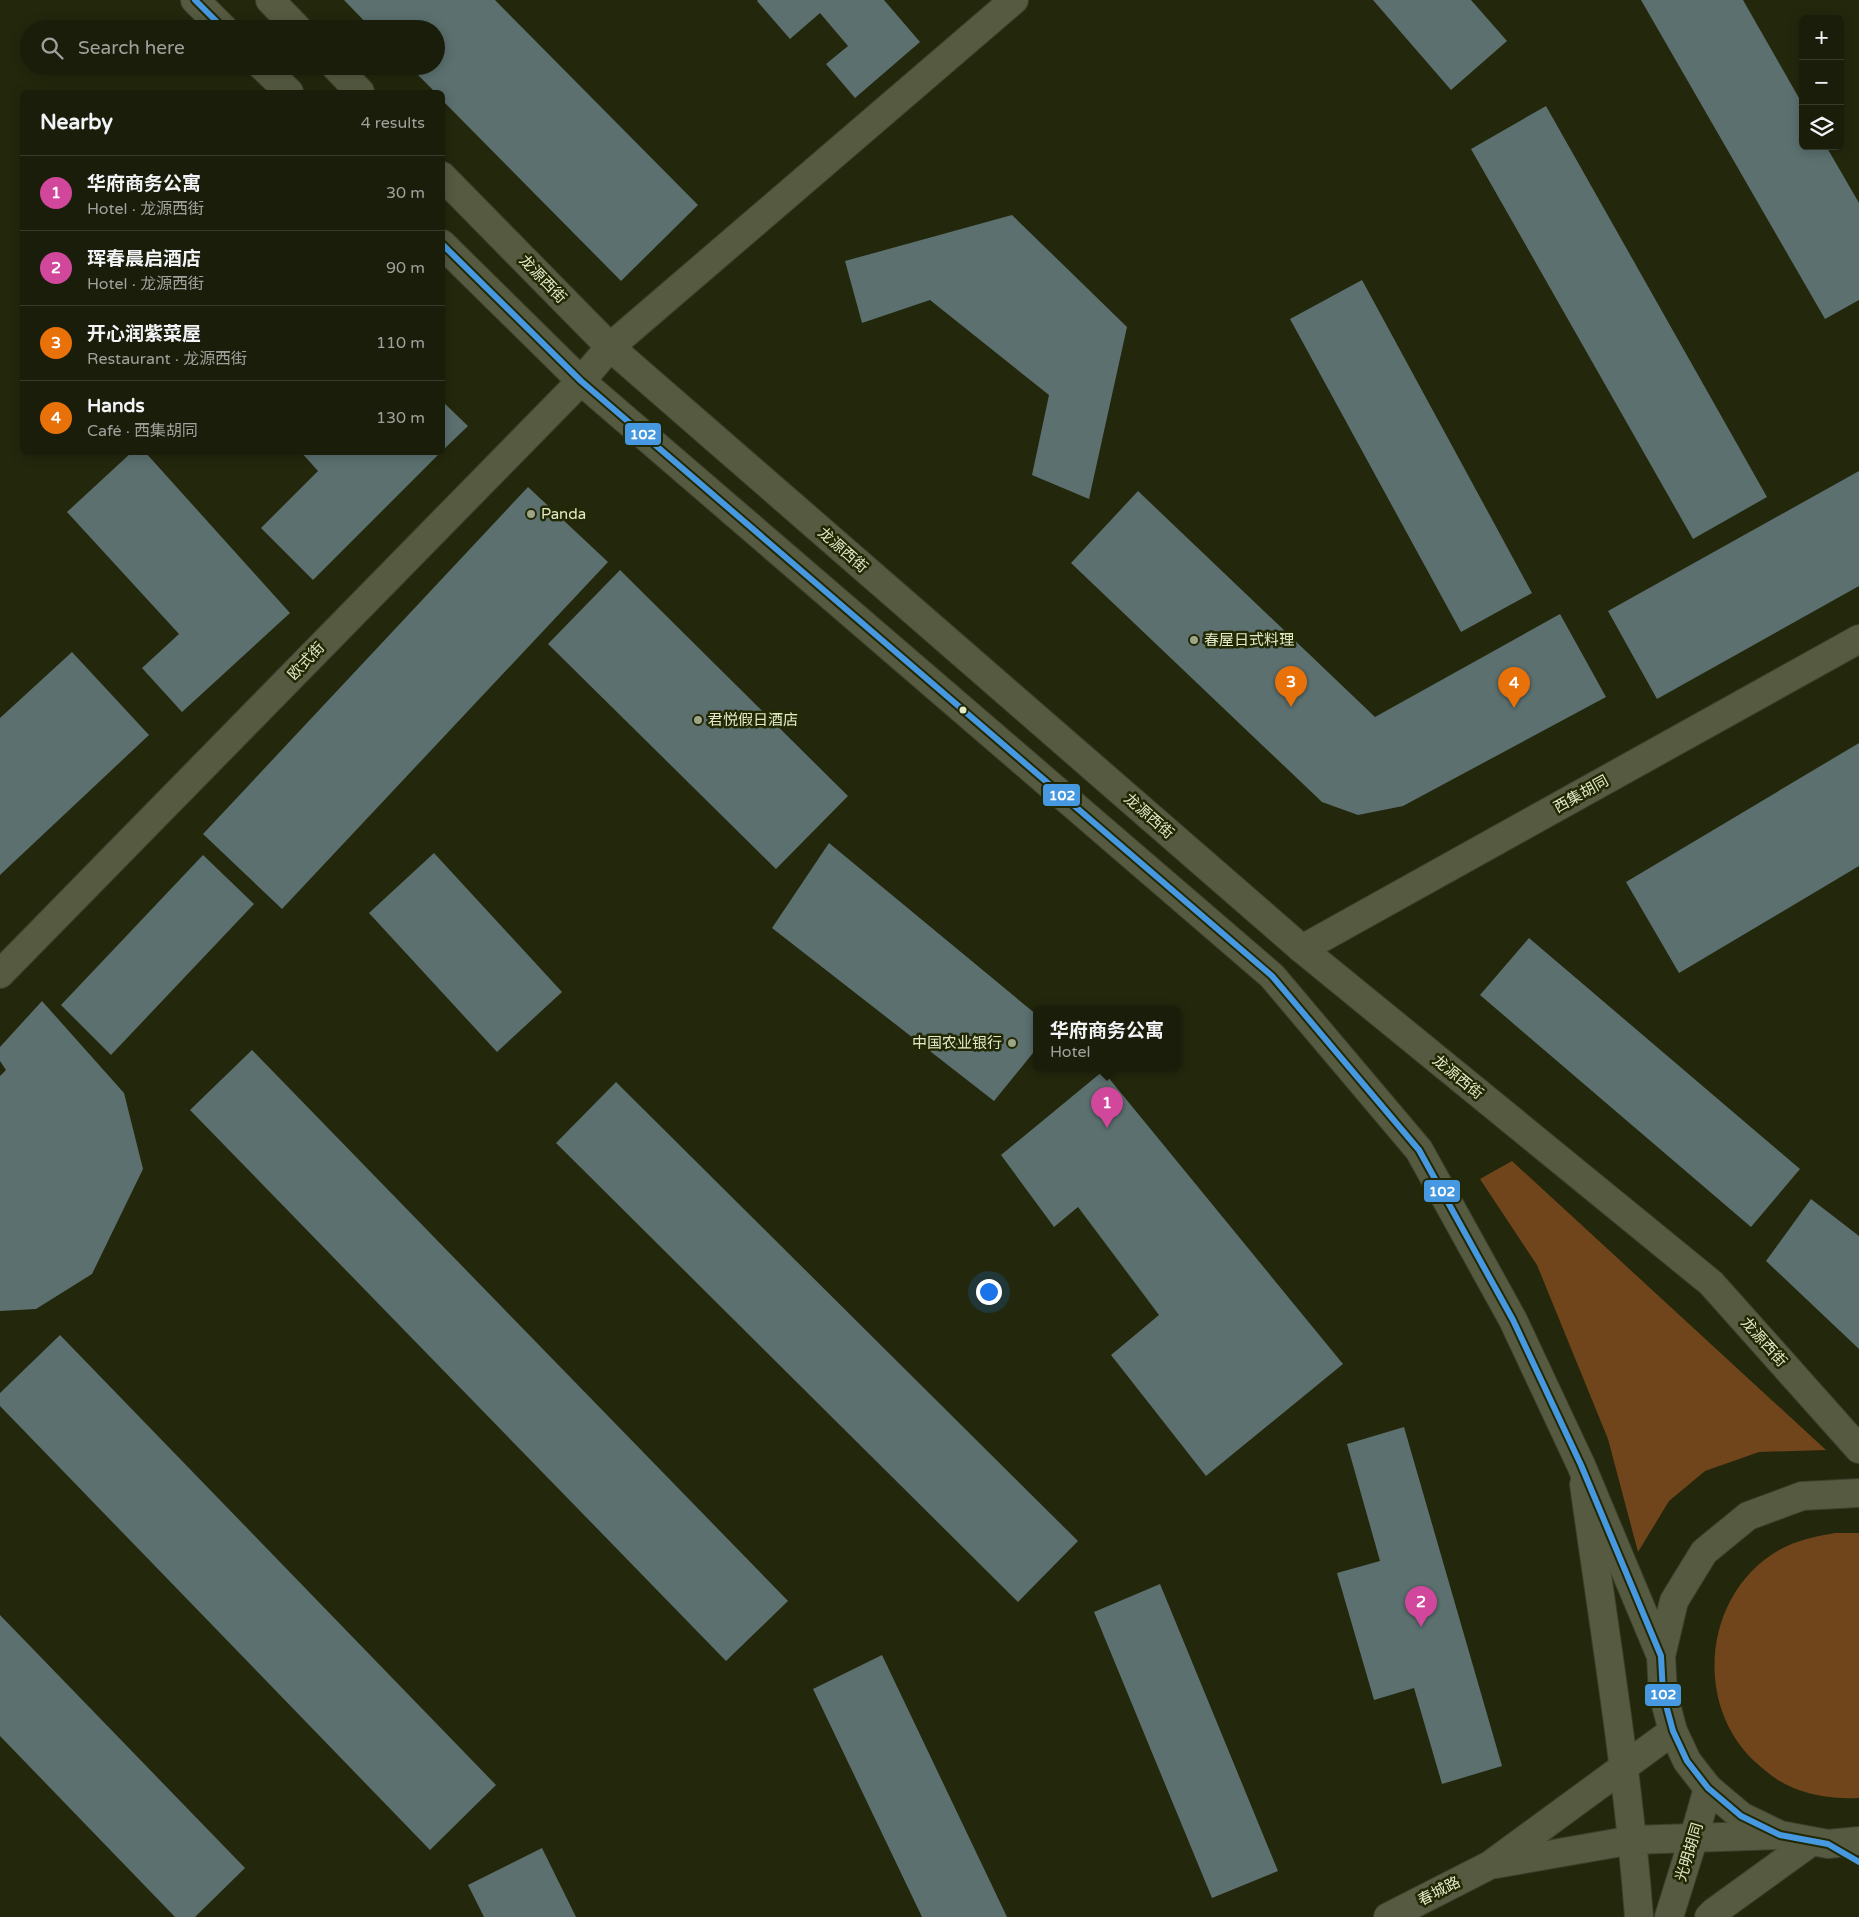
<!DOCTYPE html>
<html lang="en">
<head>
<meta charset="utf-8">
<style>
  :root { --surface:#1a1d09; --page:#272a17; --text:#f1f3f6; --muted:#9fa29c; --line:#383b2a; --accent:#ea580c }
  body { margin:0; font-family:"Varela Round","Noto Sans SC",sans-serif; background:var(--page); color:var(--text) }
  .controls { position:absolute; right:15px; top:15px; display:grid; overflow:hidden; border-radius:8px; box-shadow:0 2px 12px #0003 }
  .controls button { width:45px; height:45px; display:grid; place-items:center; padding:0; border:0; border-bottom:1px solid var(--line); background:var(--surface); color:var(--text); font:25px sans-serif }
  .you { position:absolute; left:988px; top:1291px; width:18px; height:18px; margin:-12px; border:4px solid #fff; border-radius:50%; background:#1a73e8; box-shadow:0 0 0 8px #1a73e833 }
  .badge { display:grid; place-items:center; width:32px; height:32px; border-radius:50%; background:var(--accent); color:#fff; font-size:16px; font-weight:700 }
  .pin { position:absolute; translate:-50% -41px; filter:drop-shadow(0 1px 2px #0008) }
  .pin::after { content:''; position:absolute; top:26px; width:18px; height:15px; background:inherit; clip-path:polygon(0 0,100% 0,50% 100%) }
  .popup { position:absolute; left:1033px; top:1006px; width:148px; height:65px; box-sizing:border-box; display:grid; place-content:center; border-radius:8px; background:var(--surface); filter:drop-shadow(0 1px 4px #0005); font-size:16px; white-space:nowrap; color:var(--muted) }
  .popup b { font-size:19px; color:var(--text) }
  .popup::after { content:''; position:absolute; left:50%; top:100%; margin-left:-10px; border:10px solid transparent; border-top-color:var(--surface) }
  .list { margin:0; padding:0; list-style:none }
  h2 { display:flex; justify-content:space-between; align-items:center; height:65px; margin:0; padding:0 20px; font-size:21px }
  h2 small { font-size:16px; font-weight:400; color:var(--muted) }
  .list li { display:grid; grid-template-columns:32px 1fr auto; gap:15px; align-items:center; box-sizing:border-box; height:75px; padding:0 20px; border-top:1px solid var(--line) }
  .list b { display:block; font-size:19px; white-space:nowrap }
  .list p { margin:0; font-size:16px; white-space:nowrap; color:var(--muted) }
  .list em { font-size:16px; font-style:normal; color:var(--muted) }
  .icon { flex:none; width:28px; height:28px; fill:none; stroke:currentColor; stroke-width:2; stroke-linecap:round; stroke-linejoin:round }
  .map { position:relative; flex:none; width:1859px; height:1917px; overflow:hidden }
  .search { position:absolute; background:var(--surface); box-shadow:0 2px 12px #0003; left:20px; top:20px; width:425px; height:55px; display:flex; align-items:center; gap:12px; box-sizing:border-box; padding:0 18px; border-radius:28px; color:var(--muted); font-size:19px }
  .panel { position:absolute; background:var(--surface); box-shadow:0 2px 12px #0003; left:20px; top:90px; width:425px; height:365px; border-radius:8px }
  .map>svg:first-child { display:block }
  .green { fill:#70451c }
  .building { fill:#5b706f }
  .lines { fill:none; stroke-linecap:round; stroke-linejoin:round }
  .minor-casing { stroke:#3c402c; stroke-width:30 }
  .tertiary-casing { stroke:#3c402c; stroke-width:30 }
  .secondary-casing { stroke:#3c402c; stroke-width:30 }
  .minor { stroke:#555a41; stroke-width:28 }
  .tertiary { stroke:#555a41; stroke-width:28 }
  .secondary { stroke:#555a41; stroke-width:28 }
  .bus-1-casing { stroke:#222804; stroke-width:10 }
  .bus-1 { stroke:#4699e1; stroke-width:6 }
  .poi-dot { fill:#9ea586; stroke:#222804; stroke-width:2 }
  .bus-dot { fill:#e1e9c7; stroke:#222804; stroke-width:2 }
  .labels { text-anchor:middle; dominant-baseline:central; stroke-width:5; stroke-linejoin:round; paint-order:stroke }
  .street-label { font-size:15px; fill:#e1e9c7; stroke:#222804 }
  .poi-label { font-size:15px; fill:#e1e9c7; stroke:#222804; text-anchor:start }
  .line-badge { stroke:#222804; stroke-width:2 }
  .badge-label { font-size:14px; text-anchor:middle; font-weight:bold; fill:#fff }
</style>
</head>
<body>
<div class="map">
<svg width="1859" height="1917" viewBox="0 0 1859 1917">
  <rect width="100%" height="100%" fill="#23270c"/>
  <path class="green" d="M1512 1161 1826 1450 1759 1452 1705 1471 1669 1501 1638 1552 1608 1439 1537 1265 1480 1179Z
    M1835 1533H1859V1798C1833 1799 1809 1796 1785 1784 1773 1778 1762 1768 1752 1759 1690 1697 1707 1584 1787 1546 1803 1539 1818 1536 1835 1533Z"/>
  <path class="building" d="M344 0H495L698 205 621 281 442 100V92H435L409 66H436V29H372Z
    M758 0H884L920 42 855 98 826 64 848 46 820 13 790 39 757 1Z
    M1373 0H1471L1507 41 1451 90Z
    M1641 0H1743L1803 105V146H1826L1859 203V300L1825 319Z
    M1546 106 1767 497 1693 539 1471 149Z
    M1012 215 1127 327 1089 499 1032 475 1049 395 930 300 862 323 845 261Z
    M1362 280 1532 593 1461 632 1290 319Z
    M442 401 468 426 442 451Z
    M132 452H145L290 613 182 712 142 668 179 634 67 512Z
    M301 452H441L313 580 261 528 318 471Z
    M1859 471V586L1657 699 1608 611Z
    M528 487 608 562 282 909 203 834Z
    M1138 491 1375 717 1560 614 1606 697 1403 806 1358 815 1322 802 1071 563Z
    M620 570 848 796 776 869 548 644Z
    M72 652 149 735 0 875V718Z
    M1859 743V866L1679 973 1626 882Z
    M829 843 1037 1015V1048L994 1101 772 928Z
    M434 853 562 992 497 1052 369 913Z
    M203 855 254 904 111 1055 61 1005Z
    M1529 938 1800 1169 1751 1227 1480 995Z
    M42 1001 124 1093 143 1169 92 1274 36 1309 0 1311V1076L6 1070 0 1061V1047Z
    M252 1050 788 1601 726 1661 190 1110Z
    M1103 1071 1343 1364 1206 1476 1111 1355 1159 1315 1078 1207 1054 1227 1001 1155Z
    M616 1082 1078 1541 1018 1602 556 1143Z
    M1811 1199 1859 1236V1349L1766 1261Z
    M60 1335 496 1785 430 1850 0 1406V1393Z
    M1404 1427 1502 1766 1442 1784 1414 1688 1374 1700 1337 1573 1380 1561 1347 1444Z
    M1160 1584 1278 1871 1212 1898 1094 1612Z
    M0 1615 245 1868 195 1917H175L0 1736Z
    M882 1655 1007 1917H922L813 1689Z
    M542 1848 576 1917H484L468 1885Z"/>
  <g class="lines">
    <defs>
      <path id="minor" d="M1302 949 1859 639
        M0 974 581 381 610 347 1014 0
        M1669 1917 1694 1837 1708 1788
        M1709 1917 1714 1912 1811 1842"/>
      <path id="tertiary" d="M1584 1484C1604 1628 1628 1772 1639 1917
        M1496 1864 1633 1840 1780 1835
        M1388 1917 1490 1865 1673 1731"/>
      <path id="secondary" d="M195 0 224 29
        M270 0 298 29
        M262 66 289 92
        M335 66 360 92
        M442 176 610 347 1302 949 1711 1283 1859 1449
        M442 244 581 381 1272 976 1419 1150 1513 1320 1581 1465 1661 1656
        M1859 1493 1802 1496 1748 1516 1704 1552 1674 1601 1661 1656 1663 1694 1673 1731 1687 1761 1708 1788 1741 1816 1780 1835 1828 1844 1859 1841"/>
    </defs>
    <use href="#minor" class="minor-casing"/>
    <use href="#tertiary" class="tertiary-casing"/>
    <use href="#secondary" class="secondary-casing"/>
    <use href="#minor" class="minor"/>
    <use href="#tertiary" class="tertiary"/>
    <use href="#secondary" class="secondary"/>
    <defs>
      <path id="bus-1" d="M195 0 224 29
        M442 244 581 381 1272 976 1419 1150 1513 1320 1581 1465 1661 1656 1663 1694 1673 1731 1687 1761 1708 1788 1741 1816 1780 1835 1828 1844 1859 1862"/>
    </defs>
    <use href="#bus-1" class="bus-1-casing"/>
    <use href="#bus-1" class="bus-1"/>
  </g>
  <g class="poi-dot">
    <circle cx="531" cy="514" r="5"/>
    <circle cx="1194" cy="640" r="5"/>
    <circle cx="698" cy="720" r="5"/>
    <circle cx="1012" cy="1043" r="5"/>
  </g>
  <circle class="bus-dot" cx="963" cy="710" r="4.5"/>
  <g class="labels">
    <g class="street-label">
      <text transform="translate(543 279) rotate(46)">龙源西街</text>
      <text transform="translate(843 550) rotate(41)">龙源西街</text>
      <text transform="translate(306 661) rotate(-46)">欧式街</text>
      <text transform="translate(1581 794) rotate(-29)">西集胡同</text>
      <text transform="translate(1149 816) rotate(41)">龙源西街</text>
      <text transform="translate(1458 1077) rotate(39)">龙源西街</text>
      <text transform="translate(1764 1342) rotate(48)">龙源西街</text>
      <text transform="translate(1689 1852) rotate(-73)">光明胡同</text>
      <text transform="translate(1439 1891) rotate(-27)">春城路</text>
    </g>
    <g class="poi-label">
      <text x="541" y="514">Panda</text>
      <text x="1204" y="640">春屋日式料理</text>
      <text x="708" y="720">君悦假日酒店</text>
      <text x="1002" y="1043" text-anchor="end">中国农业银行</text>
    </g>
  </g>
  <g class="line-badge">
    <rect x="624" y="422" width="38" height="24" rx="5" fill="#4699e1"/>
    <rect x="1042" y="783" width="39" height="24" rx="5" fill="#4699e1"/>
    <rect x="1423" y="1179" width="38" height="24" rx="5" fill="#4699e1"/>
    <rect x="1644" y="1683" width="38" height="24" rx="5" fill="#4699e1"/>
  </g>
  <g class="badge-label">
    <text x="643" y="439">102</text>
    <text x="1062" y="800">102</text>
    <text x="1442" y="1196">102</text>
    <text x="1663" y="1699">102</text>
  </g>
</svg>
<div class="controls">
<button>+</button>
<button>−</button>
<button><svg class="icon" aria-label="layers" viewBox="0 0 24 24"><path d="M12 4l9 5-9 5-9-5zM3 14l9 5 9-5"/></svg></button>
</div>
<div class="you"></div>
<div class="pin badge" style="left:1107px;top:1128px;background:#d1479c">1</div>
<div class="popup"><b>华府商务公寓</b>Hotel</div>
<div class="pin badge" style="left:1421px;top:1627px;background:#d1479c">2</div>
<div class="pin badge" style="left:1291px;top:707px;background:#e8710a">3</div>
<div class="pin badge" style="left:1514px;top:708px;background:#e8710a">4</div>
<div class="search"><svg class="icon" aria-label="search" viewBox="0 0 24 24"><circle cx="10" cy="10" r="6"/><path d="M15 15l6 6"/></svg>Search here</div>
<section class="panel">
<h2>Nearby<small>4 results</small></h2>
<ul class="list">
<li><span class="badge" style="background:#d1479c">1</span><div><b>华府商务公寓</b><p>Hotel · 龙源西街</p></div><em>30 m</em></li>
<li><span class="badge" style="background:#d1479c">2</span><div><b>珲春晨启酒店</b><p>Hotel · 龙源西街</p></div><em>90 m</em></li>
<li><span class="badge" style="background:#e8710a">3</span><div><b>开心润紫菜屋</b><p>Restaurant · 龙源西街</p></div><em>110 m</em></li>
<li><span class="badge" style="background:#e8710a">4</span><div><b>Hands</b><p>Café · 西集胡同</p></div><em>130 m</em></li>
</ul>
</section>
</div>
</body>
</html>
